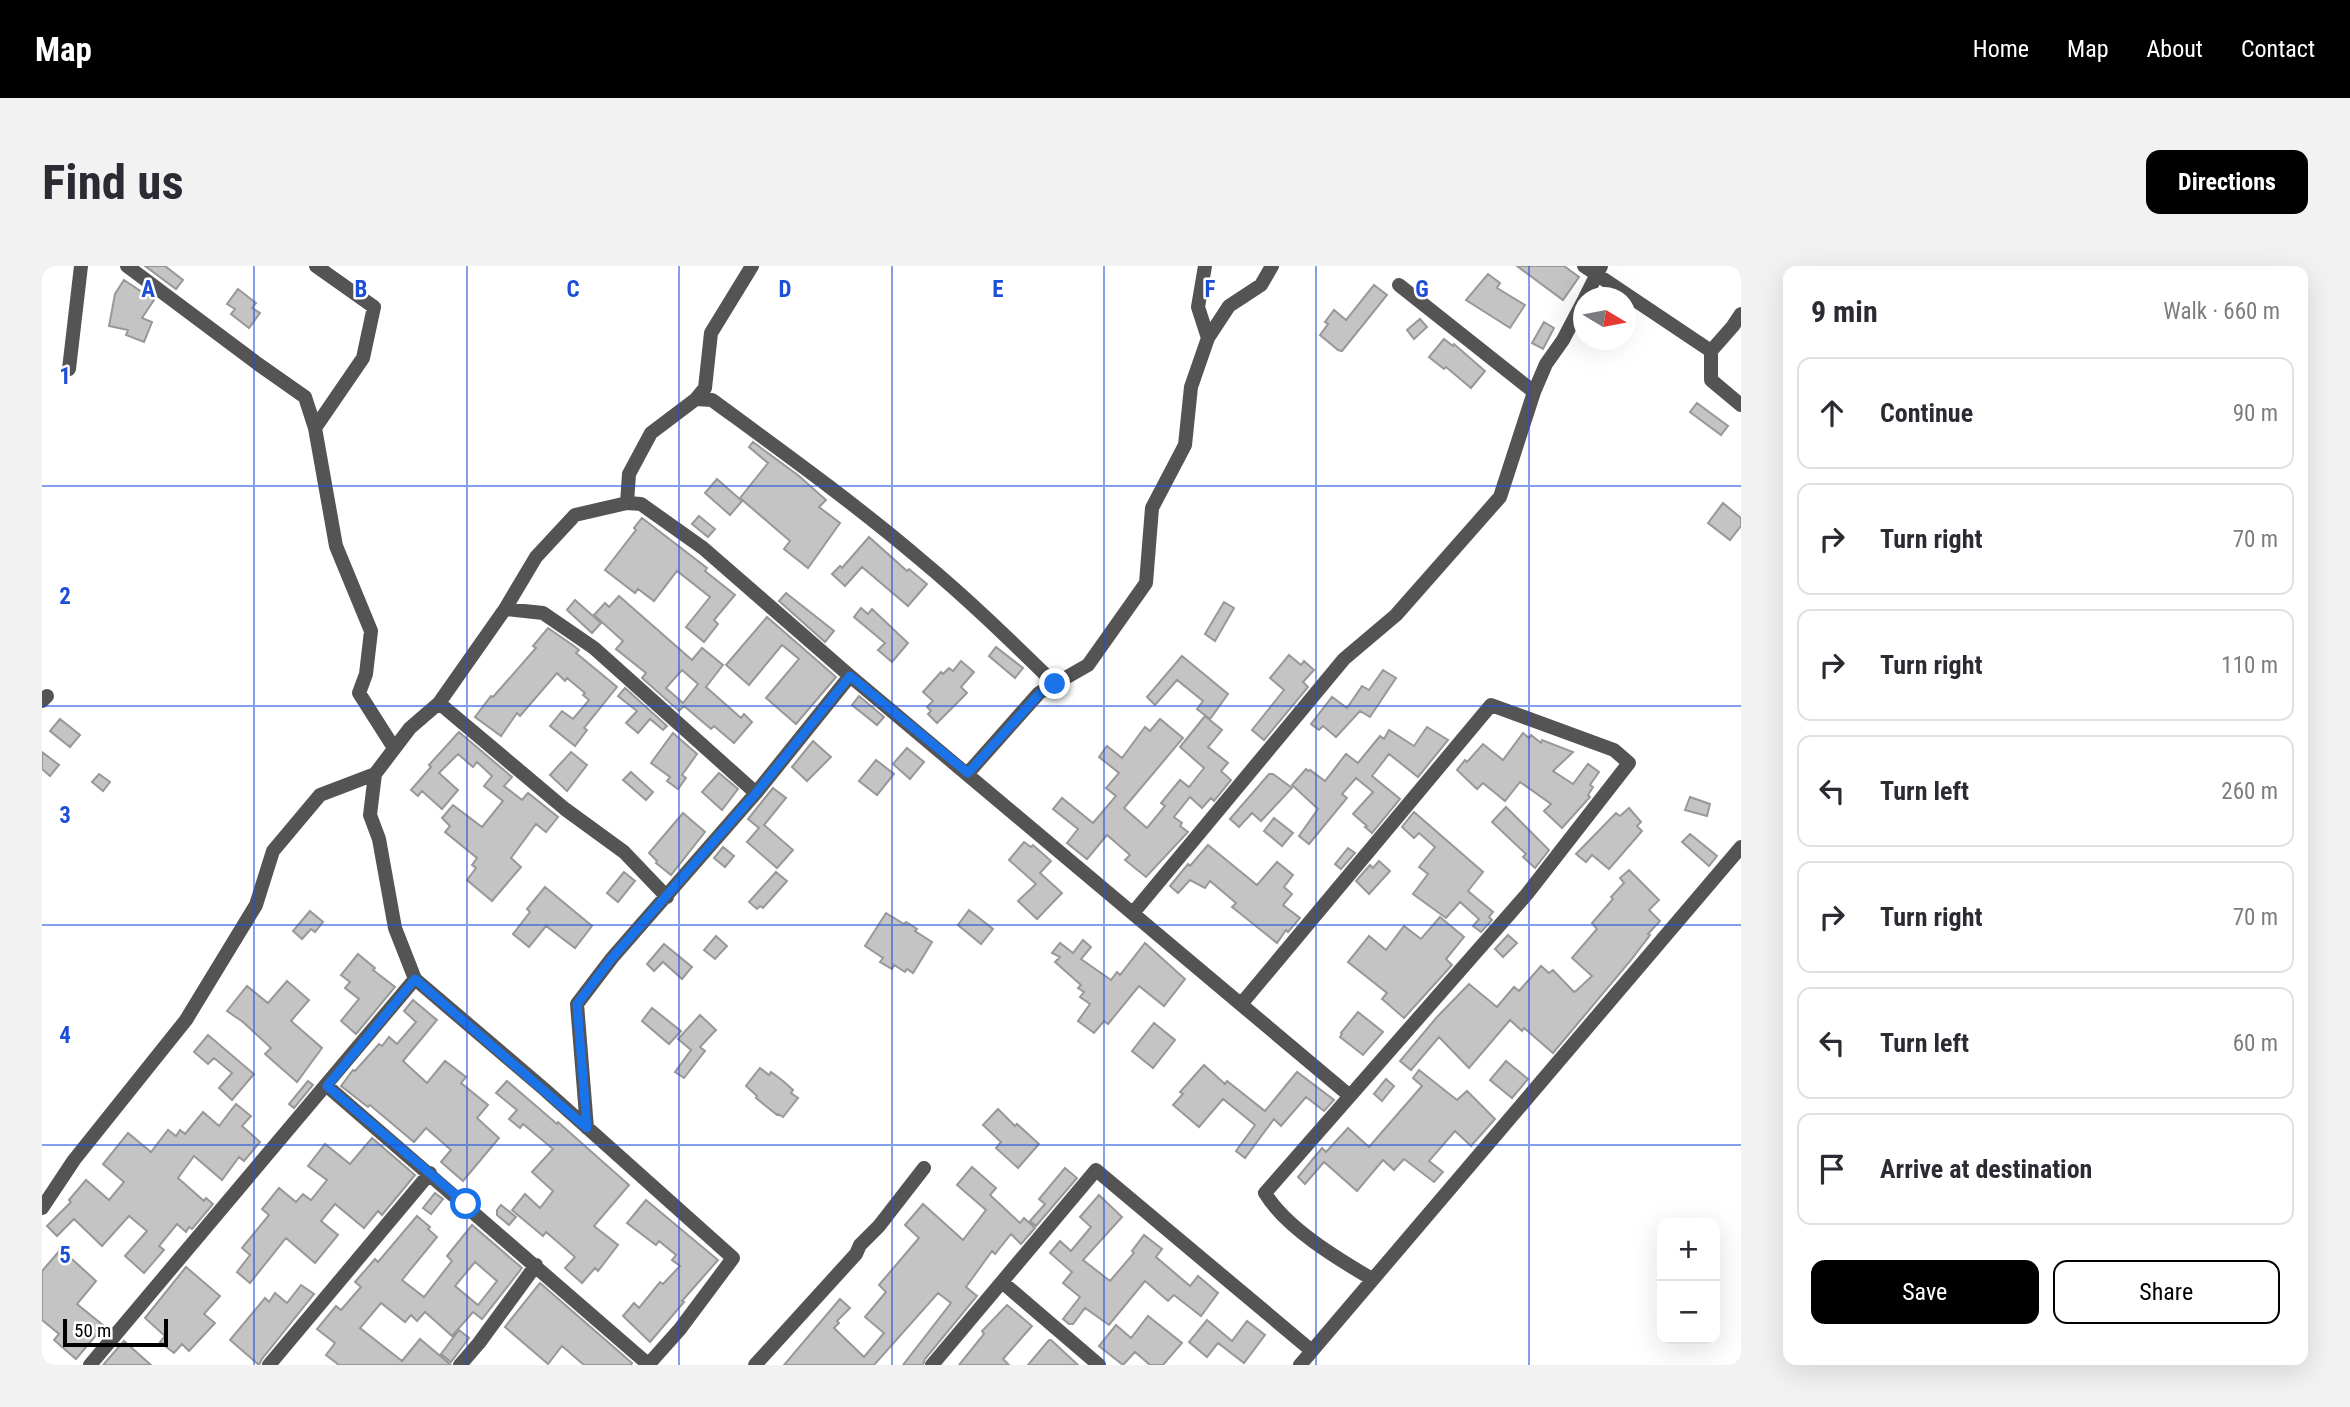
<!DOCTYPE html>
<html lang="en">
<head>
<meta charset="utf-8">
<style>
  :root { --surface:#fff; --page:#f2f2f3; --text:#2b2b33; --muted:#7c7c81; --line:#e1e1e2; --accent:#000 }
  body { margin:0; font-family:"Roboto Condensed",sans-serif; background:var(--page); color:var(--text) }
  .controls { position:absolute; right:21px; bottom:21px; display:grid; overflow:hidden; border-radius:14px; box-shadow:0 7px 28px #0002 }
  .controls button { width:63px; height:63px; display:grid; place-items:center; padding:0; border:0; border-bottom:2px solid var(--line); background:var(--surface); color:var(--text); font:35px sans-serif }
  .compass { position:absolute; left:1531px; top:21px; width:63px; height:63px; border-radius:50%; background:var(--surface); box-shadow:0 7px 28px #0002; rotate:100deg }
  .scale { position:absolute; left:21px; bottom:18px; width:105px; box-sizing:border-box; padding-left:7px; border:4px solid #000; border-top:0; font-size:19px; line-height:24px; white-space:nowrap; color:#000; -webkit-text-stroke:5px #fff; paint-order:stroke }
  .stop { position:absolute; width:21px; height:21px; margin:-16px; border:5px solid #1a73e8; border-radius:50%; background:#fff }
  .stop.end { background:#1a73e8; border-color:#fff; box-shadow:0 2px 7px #0008 }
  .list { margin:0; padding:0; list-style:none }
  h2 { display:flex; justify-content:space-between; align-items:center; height:91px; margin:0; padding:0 28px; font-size:30px }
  h2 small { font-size:23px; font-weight:400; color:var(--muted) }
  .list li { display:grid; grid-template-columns:46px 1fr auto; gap:21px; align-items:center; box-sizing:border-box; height:112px; margin:0 14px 14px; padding:0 14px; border:2px solid var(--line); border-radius:14px }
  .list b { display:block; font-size:26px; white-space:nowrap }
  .list em { font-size:23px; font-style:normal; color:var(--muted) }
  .actions { display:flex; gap:14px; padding:21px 28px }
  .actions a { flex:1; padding:16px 0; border:2px solid var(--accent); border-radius:14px; text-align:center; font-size:24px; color:var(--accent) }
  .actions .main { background:var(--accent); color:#fff }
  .icon { flex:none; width:38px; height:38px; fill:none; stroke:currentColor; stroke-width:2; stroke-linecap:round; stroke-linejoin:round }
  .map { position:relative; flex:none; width:1699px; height:1099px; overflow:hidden; border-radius:14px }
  header { display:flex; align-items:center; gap:42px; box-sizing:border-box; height:98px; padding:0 35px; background:var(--accent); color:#fff }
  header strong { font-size:33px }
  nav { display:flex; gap:38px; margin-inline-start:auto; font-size:24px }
  .intro { display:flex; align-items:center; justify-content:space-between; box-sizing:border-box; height:168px; padding:0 42px }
  h1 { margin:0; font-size:49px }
  .button { padding:18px 32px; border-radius:14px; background:var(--accent); color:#fff; font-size:24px; font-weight:700 }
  main { display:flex; gap:42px; padding:0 42px }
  aside { flex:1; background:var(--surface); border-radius:14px; box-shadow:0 7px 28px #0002 }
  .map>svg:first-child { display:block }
  .building { fill:#c4c4c4; stroke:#989898; stroke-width:2; fill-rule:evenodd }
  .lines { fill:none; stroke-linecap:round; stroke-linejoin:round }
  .street { stroke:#545454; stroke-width:14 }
  .route { stroke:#1a73e8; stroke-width:9 }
  .grid { fill:none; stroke:#1d4ed8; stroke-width:2; stroke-opacity:0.55 }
  .grid-label { font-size:23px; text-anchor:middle; font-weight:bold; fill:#1d4ed8; stroke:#fff; stroke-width:5; stroke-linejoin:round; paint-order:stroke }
</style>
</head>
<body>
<header>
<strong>Map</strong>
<nav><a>Home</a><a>Map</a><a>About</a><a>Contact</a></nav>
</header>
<div class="intro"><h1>Find us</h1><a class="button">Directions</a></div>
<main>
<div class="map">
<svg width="1699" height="1099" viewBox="0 0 1699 1099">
  <rect width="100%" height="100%" fill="#fff"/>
  <path class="building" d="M103 0H123L141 14 134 23Z
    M1475 0H1522L1537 11 1521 34Z
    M1446 8 1458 17 1455 22 1483 39 1468 62 1424 34Z
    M82 14 112 34 100 52 110 56 102 76 84 69 86 64 67 60 73 28Z
    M1332 19 1345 29 1300 85 1296 84 1278 69 1286 58 1283 56 1292 44 1304 54Z
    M196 23 214 37 210 42 218 47 207 62 189 48 193 43 185 38Z
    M1378 53 1385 61 1372 73 1365 64Z
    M1502 56 1512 62 1501 83 1490 77Z
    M1402 73 1411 80 1412 78 1443 105 1429 122 1404 101 1402 103 1387 91Z
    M1655 137 1686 160 1679 169 1648 146Z
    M711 176 757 210 784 234 777 241 798 257 766 302 742 283 748 275 698 232 726 197 707 181Z
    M675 213 700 235 688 249 663 227Z
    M1681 237 1699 252V260L1688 274 1666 257Z
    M657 250 673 263 666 271 650 258Z
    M600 252 665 302 663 305 693 329 672 354 676 358 662 376 644 361 668 331 635 305 612 335 596 323 593 327 563 304 594 264 592 262Z
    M827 271 865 305 867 303 885 318 866 340 820 301 803 320 790 308 798 300 800 302Z
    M744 327 792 365 783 376 737 335Z
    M577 330 650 394 660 382 681 399 664 421 699 452 702 448 710 456 692 477 672 460 669 463 642 440 637 445 600 412 604 407 574 383 581 375 552 349 563 337 567 341ZM640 404 656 418 641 437 624 422Z
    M533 334 559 357 550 367 525 344Z
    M1182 336 1192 342 1173 375 1163 368Z
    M819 342 826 348 830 343 866 377 850 396 836 384 843 377 812 351Z
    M725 351 794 411 754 458 724 432 757 393 740 379 707 419 684 399Z
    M506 362 532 380 537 384 534 387 575 421 542 462 545 464 533 480 508 460 520 445 531 453 547 434 541 429 543 427 525 412 523 415 515 407 478 450 475 447 459 470 433 451 449 430 451 431 494 382 491 380Z
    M954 381 981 402 973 412 947 390Z
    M1247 389 1259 399 1262 395 1272 404 1261 416 1266 421 1222 474 1210 464 1242 424 1228 412Z
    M1140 390 1186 428 1168 453 1155 443 1161 435 1135 414 1113 439 1105 431Z
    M919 395 932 406 919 421 925 427 895 457 886 448 889 445 885 441 891 435 881 426 899 406 901 408 907 402 911 405Z
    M1341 404 1354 412 1328 451 1318 445 1294 471 1281 460 1277 464 1269 458 1290 431 1305 442 1320 420 1327 424Z
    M583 422 625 460 621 464 608 453 596 467 584 457 595 445 576 430Z
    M817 430 842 451 835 459 810 439Z
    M1163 450 1180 464 1166 481 1186 497 1179 505 1189 514 1172 535 1169 532 1160 542 1148 531 1132 551 1140 557 1138 560 1146 566 1104 611 1083 594 1088 589 1065 569 1045 593 1025 577 1036 563 1011 543 1020 532 1051 557 1074 530 1064 522 1077 507 1057 491 1065 480 1080 492 1103 461 1108 465 1118 453 1141 472 1082 542 1105 562 1123 540 1119 537 1138 514 1147 521 1162 502 1138 481Z
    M18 453 38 469 28 481 8 465Z
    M1385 461 1406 474 1376 511 1347 488 1330 510 1358 533 1330 567 1323 561 1325 560 1311 548 1331 526 1314 512 1300 528 1305 532 1267 578 1257 570 1276 543 1250 519 1264 503 1266 505 1268 504 1283 515 1304 488 1316 497 1338 470 1342 473 1347 464 1372 480Z
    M417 466 470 511 462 520 480 534 486 527 516 551 504 566 494 558 469 592 479 601 450 635 425 614 434 602 430 599 435 592 403 566 408 560 400 552 411 539 440 561 461 535 442 520 450 510 435 496 431 501 416 488 397 507 416 524 400 543 380 525 376 530 369 524 389 501 387 499Z
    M631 467 655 488 640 509 644 512 636 523 625 515 628 511 609 497Z
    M1481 467 1487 472 1489 469 1499 477 1500 474 1531 486 1511 505 1531 518 1546 498 1557 506 1548 519 1551 521 1546 529 1548 531 1520 562 1502 545 1509 538 1478 516 1463 535 1441 517 1435 523 1415 504 1423 494 1425 496 1441 478 1461 494Z
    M771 475 789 491 765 515 750 501Z
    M865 482 882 496 868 513 851 498Z
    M0 486 17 499 8 510 0 503Z
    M529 486 545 499 525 525 508 509Z
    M834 494 852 508 835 529 817 515Z
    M589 506 611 526 604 534 581 514Z
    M677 507 696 523 680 544 660 526Z
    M57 508 68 516 61 525 50 516Z
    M1227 508H1231L1250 522 1219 555 1210 547 1197 561 1188 553Z
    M731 522 744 532 722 559 751 584 735 602 705 576 717 562 706 553Z
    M1648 531 1668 538 1665 550 1643 544Z
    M1464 541 1507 584 1493 602 1481 591 1484 588 1450 556Z
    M1587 542 1599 556 1595 560 1600 565 1567 603 1550 589 1544 596 1534 588 1574 547 1578 550Z
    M1372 546 1441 606 1426 625 1451 646 1447 651 1450 654 1439 666 1431 660 1437 653 1418 636 1404 652 1371 628 1386 608 1377 601 1393 581 1377 567 1372 572 1360 561Z
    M641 547 663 566 629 609 614 597 615 595 607 587Z
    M1232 552 1251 567 1240 580 1222 565Z
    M1648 568 1675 590 1667 600 1640 576Z
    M982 576 989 581 991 579 1009 595 998 607 1020 627 995 653 976 635 994 618 967 594Z
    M1166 579 1215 619 1235 596 1251 609 1242 621 1250 628 1241 639 1258 652 1246 666 1244 664 1235 677 1190 641 1194 637 1168 615 1163 622 1148 614 1136 627 1128 620 1146 598 1148 600Z
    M681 581 692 590 683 601 672 592Z
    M1306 582 1313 587 1299 603 1293 598Z
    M1337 595 1348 605 1327 628 1314 615 1328 599 1331 602Z
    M1587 604 1617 634 1607 644 1618 655 1606 668 1608 669 1589 694 1511 787 1482 762 1480 765 1468 754 1427 802 1397 771 1369 804 1358 795 1395 751 1427 718 1455 741 1472 721 1477 725 1499 700 1507 707 1511 704 1532 726 1534 725 1550 710 1530 692 1555 663 1550 657 1571 633 1569 631 1582 617 1578 612Z
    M582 606 593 615 576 636 565 627Z
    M734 606 745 615 721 642 718 640 715 643 707 636Z
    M503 621 550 660 533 682 504 660 487 681 471 668 488 646 485 643Z
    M927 644 951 663 939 678 916 659Z
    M268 645 281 656 273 666 269 663 260 673 251 665Z
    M844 647 862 658 864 656 875 663 873 665 890 676 871 707 865 703 863 706 852 699 850 703 838 696 841 692 823 680Z
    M1398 651 1422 671 1404 693 1410 699 1362 752 1340 733 1345 727 1306 696 1327 670 1344 684 1362 660 1379 673Z
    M1466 669 1475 677 1461 691 1453 683Z
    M674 670 685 680 673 693 662 684Z
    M1041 674 1049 681 1039 693 1069 714 1075 706 1078 709 1103 677 1143 713 1122 740 1097 720 1066 758 1062 755 1052 767 1036 755 1048 738 1038 731 1042 726 1036 722 1039 719 1013 696 1018 691 1010 687 1018 677 1031 687Z
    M622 678 650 701 640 713 621 696 612 705 605 698Z
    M316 688 333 702 331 704 353 721 314 768 299 755 317 733 303 722 308 716 299 709Z
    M245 715 267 734 249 755 280 782 255 816 223 788 229 782 201 756 185 745 205 720 226 737Z
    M371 734 395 754 361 795 385 817 403 795 424 811 419 817 446 839 435 852 457 872 421 915 399 896 409 884 384 862 372 876 328 839 326 841 299 820 311 804 313 805 337 778 340 780 347 771 355 778 374 756 362 745Z
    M610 742 639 765 627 778 600 755Z
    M1316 746 1341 766 1321 789 1298 771 1300 768 1299 767Z
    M658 749 674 764 658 781 663 785 642 812 633 806 649 784 636 773Z
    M1112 757 1133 774 1111 802 1090 785Z
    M166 769 212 808 190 834 177 822 190 807 172 792 166 798 152 786Z
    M1464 795 1486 813 1470 832 1448 814Z
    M1162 799 1183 818 1185 815 1223 845 1255 806 1292 834 1282 845 1264 831 1239 860 1232 853 1203 892 1194 885 1213 859 1181 833 1157 861 1131 839 1141 828 1138 826Z
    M718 802 727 809 729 806 741 815 751 824 749 827 756 832 741 851 736 848 735 849 714 832 715 830 704 820Z
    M1377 804 1415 834 1425 825 1453 853 1429 880 1413 865 1387 895 1401 906 1392 916 1362 893 1352 904 1341 894 1315 925 1282 896 1263 918 1256 911 1280 882 1284 886 1306 862 1327 881 1380 820 1371 812Z
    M1344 813 1352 820 1340 835 1332 828Z
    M266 815 271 819 252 842 247 838Z
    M465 815 515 858 516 856 587 919 552 960 576 979 556 1005 553 1002 540 1017 523 1002 533 991 504 966 501 970 470 944 483 928 498 942 511 925 490 906 511 883 481 858 478 862 467 853 475 844 454 827Z
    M194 838 209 850 200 860 218 876 202 895 197 891 180 914 152 890 136 912 162 935 164 932 171 938 150 963 147 961 144 966 135 958 117 980 122 984 102 1007 83 990 105 965 87 950 60 980 32 953 15 970 5 960 29 936 27 934 44 914 67 934 82 916 61 898 86 867 109 886 126 864 134 870 138 864 143 868 161 846 177 860Z
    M956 843 973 860 975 858 997 878 976 902 954 882 959 876 941 859Z
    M330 872 373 909 340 949 336 945 322 962 293 938 279 955 296 969 273 997 244 972 208 1017 195 1006 208 989 200 982 227 949 220 943 237 922 254 936 261 928 269 934 285 914 266 900 283 878 308 898Z
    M930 901 954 922 948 929 978 957 982 952 993 962 979 978 969 968 953 988 950 985 924 1021 935 1030 883 1093 881 1099H861L909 1037 896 1027 832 1099H742L798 1033 808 1042 795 1055 797 1057 792 1062 822 1091 842 1067 823 1051 844 1026 837 1019 877 972 863 959 881 938 921 974 944 944 915 919Z
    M1023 902 1035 912 994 960 988 955 1003 938 997 933Z
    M393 927 401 933 389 948 381 942Z
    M1057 929 1080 951 1041 994 1068 1015 1092 987 1090 985 1102 969 1120 983 1114 991 1148 1020 1156 1010 1176 1027 1159 1050 1132 1029 1126 1035 1103 1015 1067 1059 1043 1042 1031 1058H1027L1021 1053 1038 1031 1021 1017 1030 1006 1008 987 1018 975 1029 985 1049 961 1038 951Z
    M604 934 676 994 640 1035 642 1036 608 1076 581 1050 592 1037 597 1042 618 1016 621 1018 638 1000 630 994 634 989 617 975 614 979 585 957Z
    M459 939 474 951 467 959 455 949V944Z
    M375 950 388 961 386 963 395 971 360 1014 382 1031 410 995 405 990 430 959 480 1002 440 1053 431 1046 410 1070 383 1046 375 1055 369 1049 363 1056 339 1037 318 1062 360 1095 378 1073 409 1099H297L284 1089 293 1077 275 1063 294 1040 299 1044 319 1021 313 1016 333 993 336 996ZM433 996 455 1015 436 1039 413 1020Z
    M19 983 54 1015 35 1038 62 1060 34 1093 12 1074 17 1068 0 1054V1005Z
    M144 1001 178 1030 162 1048 173 1057 147 1085 140 1078 132 1087 118 1076 123 1070 103 1052Z
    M498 1017 590 1097 589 1099H542L520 1080 506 1098 463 1061Z
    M259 1019 272 1028 220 1093 217 1099 188 1074 223 1032 227 1036 233 1027 245 1037Z
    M965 1039 990 1060 961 1093 967 1099H917L942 1068 940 1065Z
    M1106 1050 1140 1077 1121 1099H1108L1093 1086 1081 1099 1057 1080 1074 1059 1089 1072Z
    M1165 1054 1190 1075 1205 1055 1223 1069 1202 1097 1176 1077 1165 1091 1147 1076Z
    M417 1064 427 1072 409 1096 399 1088Z
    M1007 1074H1009L1036 1099H986Z
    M82 1075 109 1099H61Z"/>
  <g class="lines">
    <path class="street" d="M85 0 216 98 263 131 273 162 294 280 329 365 324 408 317 427 352 482
      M1542 0 1669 85
      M1357 19 1492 126
      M1543 32 1559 0
      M1699 48 1691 60 1669 85V114L1699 139
      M1166 72 1187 40 1219 19 1230 0
      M27 103 39 0
      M654 133 670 134C741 186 812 237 879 294 926 333 969 375 1013 418
      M273 162 321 92 332 41 274 0
      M585 237 587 208 609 167 654 133 663 122 669 67 710 0
      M463 343 501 347 552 382 714 527
      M0 435 5 430
      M397 437 523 543 582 586 625 631
      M926 507 997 427 1046 399 1104 317 1110 242 1143 179 1149 121 1166 72 1156 41 1163 0
      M333 508 328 549 337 573 353 662 373 713 502 823 691 992 638 1063 606 1099
      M1091 647 1302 393 1354 349 1458 231 1492 126 1504 98 1521 74 1542 34
      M1200 737 1449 439 1572 484 1587 497 1485 628 1223 927C1244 962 1296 993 1330 1013
      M285 820 607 1099
      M545 862 535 738 570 692 714 527 808 410
      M0 942 32 894 144 754 214 639 231 585 278 529 333 508 368 462 397 437 463 343 494 291 533 249 585 237 599 238 661 282 808 410 1308 830
      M960 1016 1057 1099
      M48 1099 373 713
      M227 1099 388 907
      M418 1099 437 1077 494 999
      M713 1099 814 988 818 979 837 960 882 902
      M890 1099 1054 904 1270 1085
      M1258 1099 1699 581"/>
  </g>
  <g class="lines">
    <path class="route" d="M424 938 285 820 373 713 545 862 535 738 570 692 714 527 808 410 926 507 998 427 1013 418"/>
  </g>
  <path class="grid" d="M212 0V1099M425 0V1099M637 0V1099M850 0V1099M1062 0V1099M1274 0V1099M1487 0V1099M0 220H1699M0 440H1699M0 659H1699M0 879H1699"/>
  <g class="grid-label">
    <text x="106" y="31">A</text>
    <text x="319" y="31">B</text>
    <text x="531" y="31">C</text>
    <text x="743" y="31">D</text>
    <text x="956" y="31">E</text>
    <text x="1168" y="31">F</text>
    <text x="1380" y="31">G</text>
    <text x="23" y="118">1</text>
    <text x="23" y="338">2</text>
    <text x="23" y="557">3</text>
    <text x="23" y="777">4</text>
    <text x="23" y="997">5</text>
  </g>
</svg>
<div class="controls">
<button>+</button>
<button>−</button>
</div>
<svg class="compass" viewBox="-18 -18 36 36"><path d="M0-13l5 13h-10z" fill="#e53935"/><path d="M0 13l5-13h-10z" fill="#7c7c81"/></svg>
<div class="scale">50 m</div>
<div class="stop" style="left:424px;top:938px"></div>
<div class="stop end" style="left:1013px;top:418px"></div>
</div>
<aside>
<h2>9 min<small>Walk · 660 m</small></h2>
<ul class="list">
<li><svg class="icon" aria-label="ahead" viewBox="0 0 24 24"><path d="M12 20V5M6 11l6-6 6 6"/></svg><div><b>Continue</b></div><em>90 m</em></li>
<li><svg class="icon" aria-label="right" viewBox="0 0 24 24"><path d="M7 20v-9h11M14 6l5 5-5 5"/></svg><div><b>Turn right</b></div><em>70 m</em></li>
<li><svg class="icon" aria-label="right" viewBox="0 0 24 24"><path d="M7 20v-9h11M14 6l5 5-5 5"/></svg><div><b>Turn right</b></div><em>110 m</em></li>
<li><svg class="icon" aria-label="left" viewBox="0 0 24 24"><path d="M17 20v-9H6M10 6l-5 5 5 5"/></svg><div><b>Turn left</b></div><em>260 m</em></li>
<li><svg class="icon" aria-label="right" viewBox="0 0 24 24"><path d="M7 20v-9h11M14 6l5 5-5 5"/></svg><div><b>Turn right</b></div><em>70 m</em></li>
<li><svg class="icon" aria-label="left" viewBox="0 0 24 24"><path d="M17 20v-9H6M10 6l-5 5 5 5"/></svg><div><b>Turn left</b></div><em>60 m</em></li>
<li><svg class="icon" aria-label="arrive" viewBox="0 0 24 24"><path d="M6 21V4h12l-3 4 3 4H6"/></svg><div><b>Arrive at destination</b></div></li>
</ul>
<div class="actions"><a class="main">Save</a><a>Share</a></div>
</aside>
</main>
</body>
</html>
